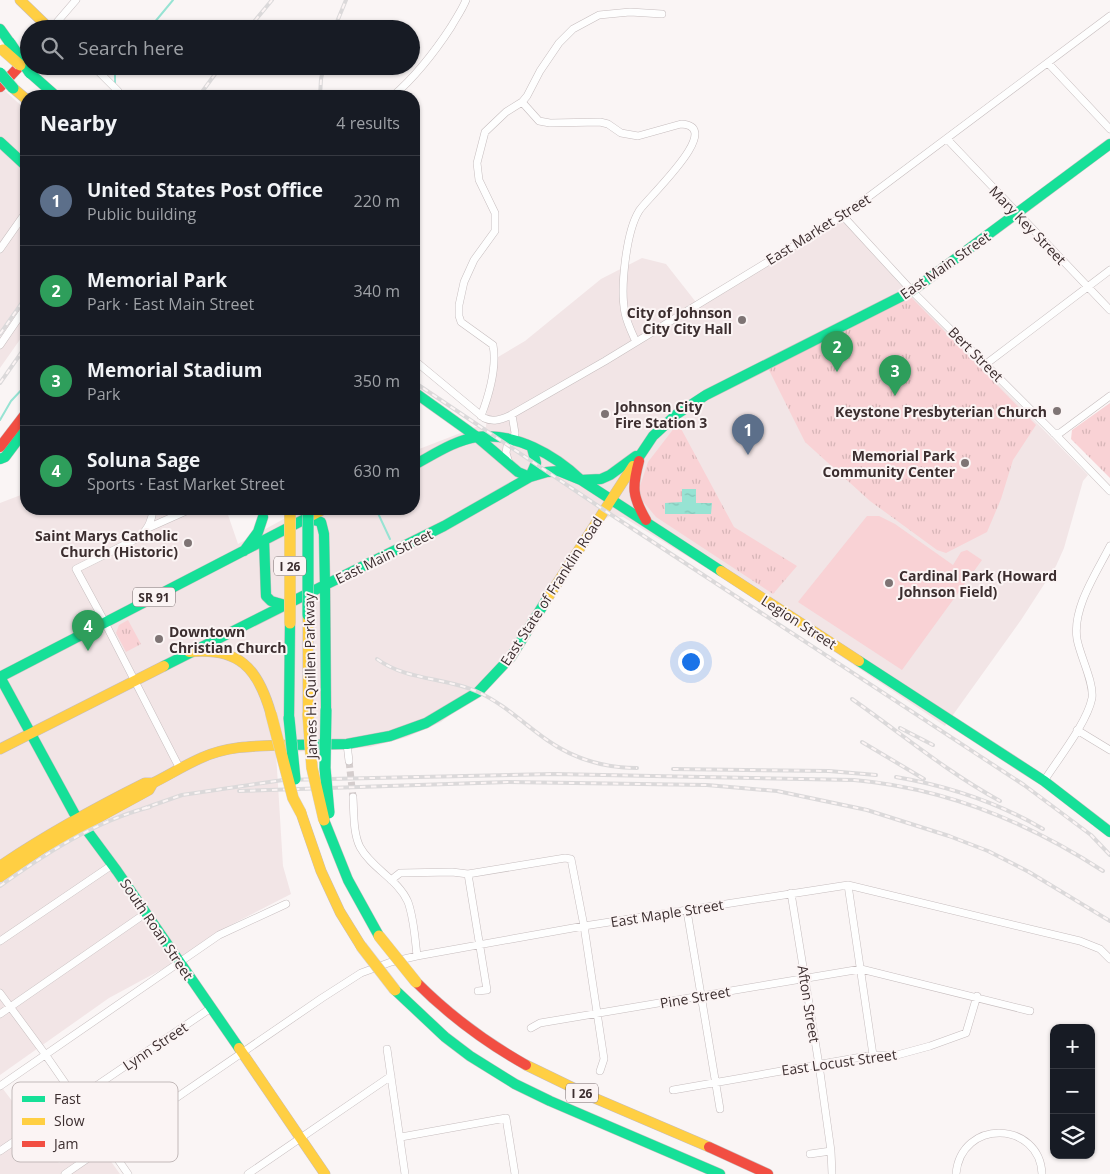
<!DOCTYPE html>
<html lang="en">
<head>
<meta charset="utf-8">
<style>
  :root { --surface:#171b24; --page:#242831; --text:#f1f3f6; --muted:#9ea1a6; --line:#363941; --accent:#1a73e8 }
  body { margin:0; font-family:"Open Sans",sans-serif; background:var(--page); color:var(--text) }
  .controls { position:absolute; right:15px; bottom:15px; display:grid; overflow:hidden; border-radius:10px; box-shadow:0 1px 4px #0004 }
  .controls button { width:45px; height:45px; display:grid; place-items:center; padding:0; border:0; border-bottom:1px solid var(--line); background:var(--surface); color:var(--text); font:25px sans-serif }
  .you { position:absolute; left:690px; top:661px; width:18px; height:18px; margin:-12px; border:4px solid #fff; border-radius:50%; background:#1a73e8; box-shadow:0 0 0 8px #1a73e833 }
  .badge { display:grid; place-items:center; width:32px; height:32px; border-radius:50%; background:var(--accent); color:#fff; font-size:16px; font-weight:700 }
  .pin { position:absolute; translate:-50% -41px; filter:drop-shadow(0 1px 2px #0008) }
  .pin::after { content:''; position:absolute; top:26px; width:18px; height:15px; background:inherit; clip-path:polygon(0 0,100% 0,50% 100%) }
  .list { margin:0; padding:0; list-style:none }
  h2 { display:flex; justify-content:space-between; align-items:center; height:65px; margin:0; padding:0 20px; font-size:21px }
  h2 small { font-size:16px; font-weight:400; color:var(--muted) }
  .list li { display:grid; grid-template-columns:32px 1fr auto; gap:15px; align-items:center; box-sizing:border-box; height:90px; padding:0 20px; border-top:1px solid var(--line) }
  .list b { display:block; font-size:19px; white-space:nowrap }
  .list p { margin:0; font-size:16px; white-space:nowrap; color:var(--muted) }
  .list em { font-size:16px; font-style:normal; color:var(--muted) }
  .icon { flex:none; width:28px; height:28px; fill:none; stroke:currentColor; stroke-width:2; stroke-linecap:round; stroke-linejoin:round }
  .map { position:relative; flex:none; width:1110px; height:1174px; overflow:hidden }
  .search { position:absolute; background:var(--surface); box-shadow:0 1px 4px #0004; left:20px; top:20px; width:400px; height:55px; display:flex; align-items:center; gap:12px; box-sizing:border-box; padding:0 18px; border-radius:28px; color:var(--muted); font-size:19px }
  .panel { position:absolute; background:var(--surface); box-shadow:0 1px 4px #0004; left:20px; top:90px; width:400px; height:425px; border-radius:20px }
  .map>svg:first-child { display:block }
  .built { fill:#f2e5e6 }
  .grass { fill:#f9d2d5 }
  .park { fill:url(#park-tufts) }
  .water { fill:url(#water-ripples) }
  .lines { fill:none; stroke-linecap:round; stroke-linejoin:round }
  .stream { stroke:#97e3d3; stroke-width:2 }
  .street-tunnel { stroke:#d4cdcd; stroke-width:7; stroke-dasharray:7 3.5; stroke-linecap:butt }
  .street-casing { stroke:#c6bdbe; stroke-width:8 }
  .fast-casing { stroke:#c6bdbe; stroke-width:11 }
  .slow-casing { stroke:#c6bdbe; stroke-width:11 }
  .jam-casing { stroke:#c6bdbe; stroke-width:11 }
  .street { stroke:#fefefe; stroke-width:7 }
  .fast { stroke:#16e098; stroke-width:10 }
  .slow { stroke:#ffcf43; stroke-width:10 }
  .jam { stroke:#f24e42; stroke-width:10 }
  .rail-casing { stroke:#dbd9da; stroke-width:4 }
  .rail { stroke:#fbf4f4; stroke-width:2; stroke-dasharray:5.5; stroke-linecap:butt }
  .fast-bridge-casing { stroke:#d6d1d1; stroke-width:12; stroke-linecap:butt }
  .slow-bridge-casing { stroke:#d6d1d1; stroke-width:12; stroke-linecap:butt }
  .fast-bridge { stroke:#16e098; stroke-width:11 }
  .slow-bridge { stroke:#ffcf43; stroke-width:11 }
  .poi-dot { fill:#7e7474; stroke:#fbf4f4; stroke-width:2 }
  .labels { text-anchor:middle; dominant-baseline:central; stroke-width:4; stroke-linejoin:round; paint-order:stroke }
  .shield { fill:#fbf4f4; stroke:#75696a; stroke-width:1 }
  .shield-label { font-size:12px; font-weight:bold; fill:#3c2e2f }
  .street-label { font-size:14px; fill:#3c2e2f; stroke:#fbf4f4 }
  .poi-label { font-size:14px; font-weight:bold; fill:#3c2e2f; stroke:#fbf4f4; text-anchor:end }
  .key { fill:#fbf4f4; stroke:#c2b9b9; stroke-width:1 }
  .key-label { font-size:14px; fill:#3c2e2f }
</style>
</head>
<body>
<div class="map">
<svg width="1110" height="1174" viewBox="0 0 1110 1174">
  <defs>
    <pattern id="park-tufts" width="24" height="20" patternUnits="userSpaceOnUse" patternTransform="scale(1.25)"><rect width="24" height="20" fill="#f9d2d5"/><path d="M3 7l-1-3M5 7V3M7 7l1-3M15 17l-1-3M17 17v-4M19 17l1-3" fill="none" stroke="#d6b5b7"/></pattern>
    <pattern id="water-ripples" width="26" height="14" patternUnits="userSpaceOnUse" patternTransform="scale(1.25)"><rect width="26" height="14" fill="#97e3d3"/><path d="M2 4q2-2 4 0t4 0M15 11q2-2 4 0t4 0" fill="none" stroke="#83c3b5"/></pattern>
  </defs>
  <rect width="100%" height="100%" fill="#faf5f5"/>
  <path class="built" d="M3 89 26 110V331L0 368V92Z
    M840 221 849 226 898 282 1088 475 1083 481 1064 548 1056 566 1021 620 945 726 736 586 623 517 610 516 602 521 515 656 467 702 441 722 407 737 370 747 276 753 283 866 291 894 227 927 170 965 109 998 0 1075V503L26 493V509H226L238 544 302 509H414V451L476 427H486L487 412 498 357 525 341 601 279 642 258 666 264 699 306Z
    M0 1085 59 1163 94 1138 120 1174H0Z"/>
  <path class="grass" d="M867 516H879L895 524 953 565 961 552 967 550 982 560 902 670 798 602Z"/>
  <path class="park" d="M910 296 1036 425 1013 460 1001 499 987 532 946 553 937 550 870 501 805 442 768 368Z
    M1110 403V478L1071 439 1072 430Z
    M678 423 734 527 797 566 773 594 656 517 641 499 638 492 648 462Z
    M128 620 141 644 126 652 116 633 119 625Z"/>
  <path class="water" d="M682 489H696V503H712L711 514H665V503L682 502Z"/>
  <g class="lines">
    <path class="stream" d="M149 29 173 0
      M115 85V74L120 66
      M0 420 11 401 26 385
      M376 509 390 539"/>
    <path class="street-tunnel" d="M349 761 353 797"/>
    <defs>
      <path id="street" d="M51 29 76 0
        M1048 63 1110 129
        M93 66 118 91 113 96
        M393 96C416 76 434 53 451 27 456 18 462 10 466 0
        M522 102 539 121 550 123 600 122 608 124 621 133 638 136 681 124C727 126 645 200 639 211 626 232 620 289 625 313 627 323 632 333 636 342
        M947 139 1110 310
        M843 216 912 291 1054 433 1110 491
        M0 249 26 212
        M0 345 26 307
        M414 360 484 418C493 422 500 420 509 416L605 361 843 216 1110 16
        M986 364 1110 270
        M481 416C489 395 497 367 493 345L461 322 459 316V305L464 282 474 260 495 231V213L479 180 477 163 485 132 506 112 522 102 527 96 540 71 559 43 573 29 599 15 630 12 662 14
        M1054 433H1060L1110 396
        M509 463 506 453 507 446 513 440 515 433 512 415
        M153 509C152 521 148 528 140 537L76 569 102 617 180 769
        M148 528 186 511
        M1077 730 1110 750
        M347 744 349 761
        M1044 781C1058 759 1087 723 1092 698 1094 682 1080 656 1077 639 1072 608 1097 572 1110 546
        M353 797C354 813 353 833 360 847 372 869 398 879 408 902 414 919 415 938 417 956
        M468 874 487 990 478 991
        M391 880 400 873 452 872 468 874 565 858 571 859 584 926 604 1059 600 1071
        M848 885 873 1055
        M791 893 819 1065 831 1151 832 1174
        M687 911 720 1109
        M0 941 112 865
        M0 993 45 1054 128 1174
        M0 1014 146 913
        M531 1028 540 1023 861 969 1030 1011
        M387 1049 405 1174
        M0 1086 219 935 286 904
        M673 1090 873 1055H897L930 1046 966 1033 977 996
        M401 1137 506 1118 515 1174
        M0 1151 211 1008
        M810 1154 831 1151
        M65 1174 322 998 361 973 391 962 417 956 584 926 848 885 1080 941 1100 949 1110 959
        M248 1174 391 1076
        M956 1174C961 1118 1040 1121 1042 1174"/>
      <path id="fast" d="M0 29 10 43
        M30 73 56 96
        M0 142 26 166
        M414 392 477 437 518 472 530 477 536 463 532 448
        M0 459 5 457 26 429
        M414 465C433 455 455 440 477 437 515 432 555 455 581 480L721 571
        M633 466 653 436 677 414 706 395 912 291 1110 144
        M264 540 266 596 271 601 285 605
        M244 551 258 532 263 517
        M325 585 444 526 530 477 547 472 559 471 581 480 601 479 610 475 636 456
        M325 585 326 710
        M859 661 1044 781 1110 832
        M0 677 74 813 117 871 239 1048
        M0 677 307 518 321 522 324 534 325 585 164 666
        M289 718 290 623
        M288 745 347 744 390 736 426 723 478 692 511 657 547 599
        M324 820 348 880 379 936
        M395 990 445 1037 470 1056 515 1084 550 1101 720 1174"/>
      <path id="slow" d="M20 0 50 29
        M13 88 26 99
        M307 518 324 509
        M721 571 859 661
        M547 599 633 466
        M308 615V714
        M189 652C239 647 258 668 271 714
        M0 749 164 666
        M301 813 321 871 340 912 361 946
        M0 866C46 835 95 808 145 783H153
        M0 877 43 848 149 790 153 783C169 775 185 765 201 758 229 745 259 746 288 745
        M239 1048 325 1174
        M526 1065 592 1097 709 1147"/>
      <path id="jam" d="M0 87 29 56
        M0 447 26 413
        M639 461C632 487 632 496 646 520
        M416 982C449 1015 485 1042 526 1065
        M709 1147 768 1174"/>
    </defs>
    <use href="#street" class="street-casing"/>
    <use href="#fast" class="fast-casing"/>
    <use href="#slow" class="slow-casing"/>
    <use href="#jam" class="jam-casing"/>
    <use href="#street" class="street"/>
    <use href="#fast" class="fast"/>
    <use href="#slow" class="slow"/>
    <use href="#jam" class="jam"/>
    <defs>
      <path id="rail" d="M248 29 272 0
        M334 29 346 0
        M199 96 221 66
        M320 96 321 79 324 66
        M0 334 26 297
        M414 382 604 510 1024 785 1091 835 1110 855
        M0 383 26 346
        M377 659C407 681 445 677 478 692 504 704 524 724 547 740 574 759 605 768 637 768
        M852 699C902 734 947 772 1000 801
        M900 728 933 745
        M862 742 924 779
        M673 769 829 771 876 775
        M896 777C948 786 997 802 1043 829
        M239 791 508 782 707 785 777 791 867 810 949 836 988 851 1029 872 1110 921
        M142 809 182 795 283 780 554 774 854 780C945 788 1026 821 1103 871
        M0 886C45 854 95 821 150 807"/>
    </defs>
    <use href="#rail" class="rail-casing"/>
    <use href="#rail" class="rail"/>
    <defs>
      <path id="fast-bridge" d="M10 43 30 73
        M0 73 13 88
        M308 509V615
        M326 710 325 768 329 813
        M289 718 295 779"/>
      <path id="slow-bridge" d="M3 50 20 65
        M290 509V623
        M271 714 293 798 301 813
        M308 714 312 768 324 820
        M379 936 416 982
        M361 946 395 990"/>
    </defs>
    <use href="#fast-bridge" class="fast-bridge-casing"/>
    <use href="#slow-bridge" class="slow-bridge-casing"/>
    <use href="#fast-bridge" class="fast-bridge"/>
    <use href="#slow-bridge" class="slow-bridge"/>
  </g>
  <g class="poi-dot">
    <circle cx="742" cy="320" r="5"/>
    <circle cx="1057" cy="411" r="5"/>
    <circle cx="605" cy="414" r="5"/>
    <circle cx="965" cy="463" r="5"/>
    <circle cx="188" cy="543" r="5"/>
    <circle cx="889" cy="583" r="5"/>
    <circle cx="159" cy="639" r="5"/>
  </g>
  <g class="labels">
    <g class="shield">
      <rect x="274" y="556.5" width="32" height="19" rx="4"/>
      <rect x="133" y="587.5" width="42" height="19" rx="4"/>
      <rect x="566" y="1083.5" width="32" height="19" rx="4"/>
    </g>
    <g class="shield-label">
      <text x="290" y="566">I 26</text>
      <text x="154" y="597">SR 91</text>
      <text x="582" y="1093">I 26</text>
    </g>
    <g class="street-label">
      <text transform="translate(1028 225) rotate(46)">Mary Key Street</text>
      <text transform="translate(818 229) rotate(-32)">East Market Street</text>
      <text transform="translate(945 265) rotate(-35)">East Main Street</text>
      <text transform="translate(976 354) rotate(45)">Bert Street</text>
      <text transform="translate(384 556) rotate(-26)">East Main Street</text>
      <text transform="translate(551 591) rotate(-57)">East State of Franklin Road</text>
      <text transform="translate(799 622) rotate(33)">Legion Street</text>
      <text transform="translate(310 676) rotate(-91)">James H. Quillen Parkway</text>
      <text transform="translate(667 913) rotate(-9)">East Maple Street</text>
      <text transform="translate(157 929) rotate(56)">South Roan Street</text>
      <text transform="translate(695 997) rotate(-10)">Pine Street</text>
      <text transform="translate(809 1004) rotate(81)">Afton Street</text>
      <text transform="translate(155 1046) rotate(-34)">Lynn Street</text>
      <text transform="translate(839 1062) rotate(-8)">East Locust Street</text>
    </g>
    <g class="poi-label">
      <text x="732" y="312">City of Johnson<tspan x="732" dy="16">City City Hall</tspan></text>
      <text x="615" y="406" text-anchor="start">Johnson City<tspan x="615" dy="16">Fire Station 3</tspan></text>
      <text x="1047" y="411">Keystone Presbyterian Church</text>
      <text x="955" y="455">Memorial Park<tspan x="955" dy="16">Community Center</tspan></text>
      <text x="178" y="535">Saint Marys Catholic<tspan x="178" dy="16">Church (Historic)</tspan></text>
      <text x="899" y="575" text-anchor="start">Cardinal Park (Howard<tspan x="899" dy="16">Johnson Field)</tspan></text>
      <text x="169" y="631" text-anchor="start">Downtown<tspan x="169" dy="16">Christian Church</tspan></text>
    </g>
  </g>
  <rect x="12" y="1082" width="166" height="80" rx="8" class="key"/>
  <rect x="22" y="1096" width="23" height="6" fill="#16e098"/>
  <rect x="22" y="1118" width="23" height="7" fill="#ffcf43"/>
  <rect x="22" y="1141" width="23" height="6" fill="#f24e42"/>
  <g class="key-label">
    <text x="54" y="1104">Fast</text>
    <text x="54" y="1126">Slow</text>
    <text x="54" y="1149">Jam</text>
  </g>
</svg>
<div class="controls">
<button>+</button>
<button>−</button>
<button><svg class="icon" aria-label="layers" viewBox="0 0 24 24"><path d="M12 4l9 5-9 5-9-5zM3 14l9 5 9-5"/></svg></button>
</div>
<div class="you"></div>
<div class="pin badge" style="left:748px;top:455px;background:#5c6f8a">1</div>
<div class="pin badge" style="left:837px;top:372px;background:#2e9e5b">2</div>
<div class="pin badge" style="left:895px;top:396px;background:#2e9e5b">3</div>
<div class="pin badge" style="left:88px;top:651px;background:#2e9e5b">4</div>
<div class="search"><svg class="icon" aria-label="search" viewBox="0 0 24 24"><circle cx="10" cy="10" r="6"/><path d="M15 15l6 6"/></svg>Search here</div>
<section class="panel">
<h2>Nearby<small>4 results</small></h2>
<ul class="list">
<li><span class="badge" style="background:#5c6f8a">1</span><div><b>United States Post Office</b><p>Public building</p></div><em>220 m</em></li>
<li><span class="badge" style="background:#2e9e5b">2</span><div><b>Memorial Park</b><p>Park · East Main Street</p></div><em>340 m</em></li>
<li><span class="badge" style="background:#2e9e5b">3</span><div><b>Memorial Stadium</b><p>Park</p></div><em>350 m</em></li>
<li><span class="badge" style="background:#2e9e5b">4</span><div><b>Soluna Sage</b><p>Sports · East Market Street</p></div><em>630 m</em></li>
</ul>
</section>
</div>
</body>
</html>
